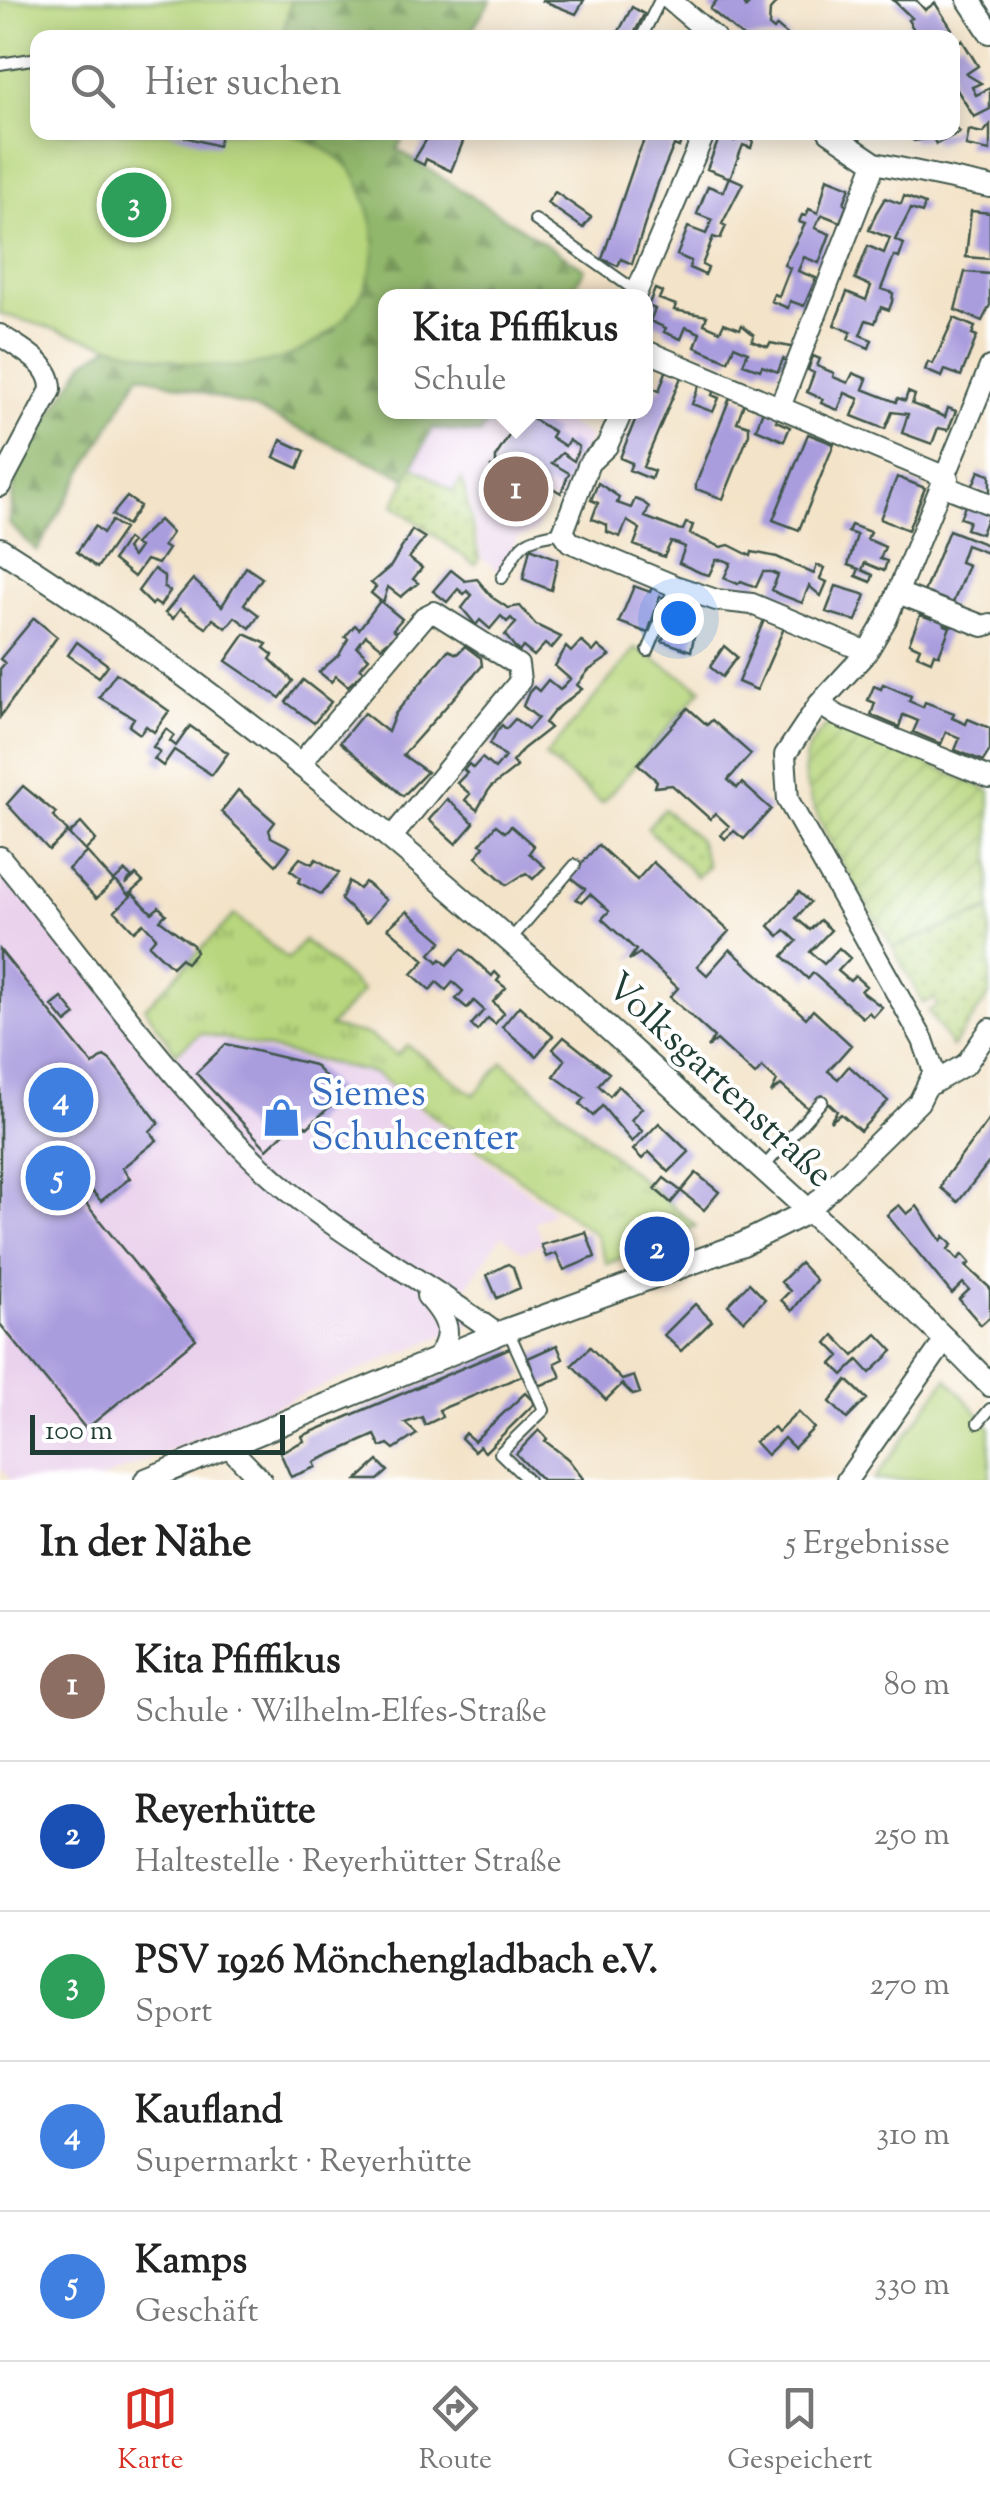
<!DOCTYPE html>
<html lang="de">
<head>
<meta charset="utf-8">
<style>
  :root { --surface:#fff; --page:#f2f2f2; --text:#222; --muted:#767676; --line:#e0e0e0; --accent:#d93025 }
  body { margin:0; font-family:"Sorts Mill Goudy",serif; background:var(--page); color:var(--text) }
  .scale { position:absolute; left:30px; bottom:25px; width:255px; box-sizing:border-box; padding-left:10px; border:5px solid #1f3d34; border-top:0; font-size:28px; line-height:35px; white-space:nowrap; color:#1f3d34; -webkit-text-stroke:8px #fff; paint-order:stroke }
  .you { position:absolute; left:678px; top:618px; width:35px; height:35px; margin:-25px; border:8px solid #fff; border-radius:50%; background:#1a73e8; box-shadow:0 0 0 15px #1a73e833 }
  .badge { display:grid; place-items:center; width:65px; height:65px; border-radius:50%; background:var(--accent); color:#fff; font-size:32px; font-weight:700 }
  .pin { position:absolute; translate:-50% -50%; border:5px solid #fff; box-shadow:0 2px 10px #0006 }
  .popup { position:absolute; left:378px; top:289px; width:275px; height:130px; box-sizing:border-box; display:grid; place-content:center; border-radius:20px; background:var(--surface); filter:drop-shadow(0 2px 8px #0005); font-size:32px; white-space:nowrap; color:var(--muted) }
  .popup b { font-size:38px; color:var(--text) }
  .popup::after { content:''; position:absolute; left:50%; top:100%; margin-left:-20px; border:20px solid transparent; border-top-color:var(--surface) }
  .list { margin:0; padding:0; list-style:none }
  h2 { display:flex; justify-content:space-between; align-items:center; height:130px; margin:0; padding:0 40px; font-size:42px }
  h2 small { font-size:32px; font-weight:400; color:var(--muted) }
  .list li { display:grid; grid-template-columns:65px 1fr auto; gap:30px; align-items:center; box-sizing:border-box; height:150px; padding:0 40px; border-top:2px solid var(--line) }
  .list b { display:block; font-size:38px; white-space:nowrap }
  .list p { margin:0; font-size:32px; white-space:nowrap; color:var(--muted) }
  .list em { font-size:32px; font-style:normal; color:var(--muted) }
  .icon { flex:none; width:55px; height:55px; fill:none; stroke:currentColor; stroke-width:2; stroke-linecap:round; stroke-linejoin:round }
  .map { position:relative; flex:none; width:990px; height:1480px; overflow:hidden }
  .search { position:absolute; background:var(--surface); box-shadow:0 5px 25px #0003; left:30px; right:30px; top:30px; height:110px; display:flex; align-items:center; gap:25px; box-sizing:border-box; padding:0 35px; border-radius:20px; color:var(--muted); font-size:38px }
  .sheet { height:880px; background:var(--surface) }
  nav { display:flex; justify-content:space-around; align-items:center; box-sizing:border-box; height:140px; border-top:2px solid var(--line); background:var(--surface); font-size:28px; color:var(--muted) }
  nav a { display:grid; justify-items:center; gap:5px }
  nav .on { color:var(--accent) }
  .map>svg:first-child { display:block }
  .built { fill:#ead1ec }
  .grass { fill:url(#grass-tufts); stroke:#6b8a58; stroke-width:2.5 }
  .forest { fill:url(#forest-firs); stroke:#587a50; stroke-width:2.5 }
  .park { fill:url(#park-dots); stroke:#6b8a58; stroke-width:2.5 }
  .garden { fill:url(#garden-furrows); stroke:#6b8a58; stroke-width:2.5 }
  .pitch { fill:#b7d67d; stroke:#6b8a58; stroke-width:2.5 }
  .building { fill:#aa9dde }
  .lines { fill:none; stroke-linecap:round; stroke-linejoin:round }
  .service-casing { stroke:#3f564a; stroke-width:14 }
  .minor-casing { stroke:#3f564a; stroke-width:24 }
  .tertiary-casing { stroke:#3f564a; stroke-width:26 }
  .service { stroke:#fff; stroke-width:10 }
  .minor { stroke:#fff; stroke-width:20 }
  .tertiary { stroke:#fff; stroke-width:22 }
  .labels { text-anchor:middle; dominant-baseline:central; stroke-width:8; stroke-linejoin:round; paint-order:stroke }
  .street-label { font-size:38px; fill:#1f3d34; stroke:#fff }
  .shop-label { font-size:38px; fill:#366cbe; stroke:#fff; text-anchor:start }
</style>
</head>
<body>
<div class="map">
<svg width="990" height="1480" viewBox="0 0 990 1480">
  <defs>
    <pattern id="grass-tufts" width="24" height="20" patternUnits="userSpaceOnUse" patternTransform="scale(2.5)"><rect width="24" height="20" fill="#b7d67d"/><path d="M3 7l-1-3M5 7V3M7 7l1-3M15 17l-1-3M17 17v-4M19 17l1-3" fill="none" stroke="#94af67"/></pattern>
    <pattern id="forest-firs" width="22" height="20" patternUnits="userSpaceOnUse" patternTransform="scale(2.5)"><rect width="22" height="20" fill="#91b76c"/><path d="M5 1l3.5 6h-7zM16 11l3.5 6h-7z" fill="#76965a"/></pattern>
    <pattern id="park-dots" width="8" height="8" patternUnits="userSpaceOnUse" patternTransform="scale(2.5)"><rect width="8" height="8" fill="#b7d67d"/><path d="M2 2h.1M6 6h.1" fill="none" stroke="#94af67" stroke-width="1.8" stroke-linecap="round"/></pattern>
    <pattern id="garden-furrows" width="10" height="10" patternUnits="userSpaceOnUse" patternTransform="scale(2.5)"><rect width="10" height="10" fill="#b7d67d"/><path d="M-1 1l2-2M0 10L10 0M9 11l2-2" fill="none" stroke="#94af67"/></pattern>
  </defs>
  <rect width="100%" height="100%" fill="#fff"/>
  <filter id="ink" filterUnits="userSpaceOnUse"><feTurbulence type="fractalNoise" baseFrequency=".01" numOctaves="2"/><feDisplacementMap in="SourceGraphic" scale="20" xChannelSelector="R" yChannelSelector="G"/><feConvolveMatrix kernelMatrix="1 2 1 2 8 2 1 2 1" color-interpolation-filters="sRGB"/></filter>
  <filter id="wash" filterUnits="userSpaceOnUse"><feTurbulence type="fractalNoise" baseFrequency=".0048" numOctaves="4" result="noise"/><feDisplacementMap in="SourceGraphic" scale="40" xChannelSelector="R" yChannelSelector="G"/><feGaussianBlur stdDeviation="2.25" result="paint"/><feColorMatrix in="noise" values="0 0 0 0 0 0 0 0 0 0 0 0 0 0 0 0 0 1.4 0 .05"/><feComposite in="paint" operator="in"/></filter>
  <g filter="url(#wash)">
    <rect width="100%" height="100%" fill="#f3e3c8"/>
    <path class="built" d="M338 404 386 412H503L482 449 505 412H549L590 437 560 504 547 499 535 532 517 538 502 573 482 559 464 479 453 491 413 466 431 433Z
      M0 854 173 1058 201 1035 375 1075 554 1212 534 1223 544 1242 523 1252 502 1235 460 1296 487 1317 100 1480H10L0 1467Z"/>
    <path class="grass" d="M636 648 702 689 602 803 545 757Z
      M234 915 288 959 304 940 363 991 329 1027 369 1035 397 1055 407 1045 474 1095 503 1062 696 1226 607 1264 595 1234 376 1074 201 1033 176 1053 145 1008Z"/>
    <path class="forest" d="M291 0H491L467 37 282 38Z
      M285 133H407L397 149 585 269 568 296H386V412H495L480 434 432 428 407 478 253 408 140 374 37 551 9 524 16 470 85 362 115 343C205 367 253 380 336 330L317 144Z"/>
    <path class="park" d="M413 466 453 491 462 479 479 559 475 565 394 505Z
      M664 809 699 840 708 866 697 877 647 828Z
      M990 910V994L952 1047 928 1011 938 1006 934 999 923 1003 893 948Z"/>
    <path class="garden" d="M831 722 990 791V909L893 948C871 909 802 808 804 767 805 749 818 733 831 722Z"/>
    <path class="pitch" d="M0 0H291L282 37 38 38V132H285C306 140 329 148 346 164 359 176 363 194 369 211 394 289 327 355 253 365 187 375 68 331 0 314Z
      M947 1378 990 1427V1480H874Z"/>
    <g id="blocks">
      <path class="building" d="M541 0H584L576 14Z
        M717 0H742L746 7 753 0H779L770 10 769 26 774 30 777 26 791 38H744L710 9Z
        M893 0H916L925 10 935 3 952 29 942 38H909L916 33 908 20 912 18Z
        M632 7 644 14 632 38H626L618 33Z
        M962 40 978 66 966 74 981 83 972 87 976 95 990 88V109L974 117 952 82V46Z
        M990 125V151L966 146 969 130 983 133Z
        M952 126 960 132 936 144 933 138 914 141 903 132H952Z
        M167 132H221L218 146Z
        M431 132H467L451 171 426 159 424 165 414 160Z
        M652 132H684L679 147 674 145 658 183 632 264 621 259 618 266 602 259 636 159 647 133Z
        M737 134 753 141 751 148 743 145 730 178 707 169 720 136 734 141Z
        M729 177 743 183 722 224 726 226 720 239 713 237 702 265 708 268 705 275 689 268 691 261 677 255 688 227 706 234 712 220 697 214 708 186 723 192Z
        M827 178 850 187 844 203 847 205 840 222 823 215 818 221 815 228 830 234 819 263 804 257 798 271 816 278 804 306 790 301 788 308 771 301 774 294 779 296 790 268 784 265 805 224 799 222 802 215 806 216 809 209 818 213Z
        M555 192 591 217 583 228 547 203Z
        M904 196 925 204 922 213 911 209 895 240 904 244 899 258 894 256 881 289 893 293 892 302 889 310 881 307 875 323 866 320 860 335 872 340 869 348 848 339 851 332 834 325 847 292 866 300 871 286 855 279 868 246 884 253 890 238 869 230 876 213 885 198 901 204Z
        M971 211 990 213V259L966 257Z
        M965 272 990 274V305L982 321 955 310Z
        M655 289 662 292 659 299 676 305 674 310 707 316 704 324 720 331 724 323 740 329 742 325 754 335 752 341 768 347 770 343 796 348 790 362 783 359 778 372 762 366 760 370 743 364 748 352 734 346 728 361 695 347 700 333 686 327 681 339 664 332 666 328 650 321 655 309 648 306Z
        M954 318 975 327 972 334 977 336 961 376 945 370 942 377 925 370 928 362 933 364Z
        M813 356 820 359 817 366 834 373 833 377 848 383 853 373 867 379 863 389 896 402 898 398 905 401 908 392 915 395 912 404 928 410 945 417 948 408 956 411 948 430 938 428 932 444 902 433 908 414 892 412 885 429 852 416 859 399 845 393 838 410 821 403 823 399 807 392 814 373 808 370Z
        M667 369 682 375 643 467 654 471 651 479 629 470 632 463 620 458 637 415 646 412 651 387 659 391Z
        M700 383 715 388 712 395 719 398 713 412 692 404Z
        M731 395 745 401 737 422 749 426V434L723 499 696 489V484Z
        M764 408 779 414 776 421 790 427 784 441 756 429Z
        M530 417 554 432 551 437 565 446 569 440 579 447 574 461 562 453 552 463 569 473 561 493 546 484 539 504 521 493 520 487 509 505 495 496 491 467H496V456L510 434 519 429 517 425Z
        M808 434 834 444 799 530 773 520Z
        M281 440 305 451 298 468 274 457Z
        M979 471 990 475V494L972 487Z
        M897 477 925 488 908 530 880 519Z
        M598 483 619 497 617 503 631 508 635 499 643 502 649 507 645 517 676 529 683 530 686 523 693 525 690 534 721 547 729 545 751 556 752 552 777 557 814 574 817 565 824 568 820 579 827 582 821 596 809 586 802 603 779 594 772 590 778 575 771 572H763L756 587 741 581 738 584 724 578 731 563 724 560H716L709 575 701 573 679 563 685 547 678 544 671 542 664 557 634 545 640 529 627 521 620 537 607 532V525L592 519 598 503 591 500Z
        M127 497 140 506 127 525 112 515Z
        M967 501 990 510 981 534 966 529 969 521 960 518Z
        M159 520 172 533 163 546 168 549 158 564 146 560 134 577 113 560 127 539 131 542 126 549 132 557 139 547 134 544Z
        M112 521 124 529 97 568 77 552 95 526 103 533Z
        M851 525 870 532 867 539 885 547 880 559 887 561 884 571 865 563 862 570 873 575 871 582 856 576 859 569 848 565 857 535 848 532Z
        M412 530 425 538 409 558 422 568 413 579 418 583 401 597 388 587 383 603 371 593 376 587 371 583 391 566Z
        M949 530 990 546V554L966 545 960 562 968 565 951 608 922 597Z
        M530 548 558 559 551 590 523 579Z
        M246 567 262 578 244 604 259 615 250 628 235 617 226 628 213 619 206 628 180 609 173 619 165 613 193 579 222 606Z
        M154 569 164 576V587L170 591 160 606 154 602 152 605 138 591Z
        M451 570 465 581 477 579 493 598 508 608 520 606 536 625 561 637 551 649 545 644 534 656 523 647 519 652 505 635 516 623 511 618 507 622 501 616 490 629 480 620 476 625 462 608 472 595 467 591 464 594 458 589 447 602 433 591Z
        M653 585 667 591 664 598 660 596 648 633 619 622 634 586 650 592Z
        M836 586 866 595 856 621 826 612Z
        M380 601 402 619 393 629 398 633 381 647 366 635 357 647 369 658 360 668 365 671 348 686 336 676 331 682 319 672 339 655 348 639 345 637 355 625 359 629Z
        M686 610 697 622 691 651 662 641 670 622Z
        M934 612 948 618 945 625 950 627 939 655 934 653 931 661 917 655 920 648 909 643 920 615 932 619Z
        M34 618 57 637 0 717V669L5 663 0 659Z
        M764 620 784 628 757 690 738 682Z
        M245 634 267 644 264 648 273 655 270 659 293 681 280 698 226 661Z
        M581 641 593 652 598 646 610 656 588 671 577 685 582 689 555 710 545 723 550 728 523 749 512 762 517 767 490 788 477 810 465 800 470 794 457 783 467 773 464 770 469 764 473 768 482 758 495 769 505 757 490 744 497 731 502 725 506 729 515 719 528 729 538 718 523 706 529 692 534 687 539 691 548 680 560 690 570 679 555 666 566 647 571 652Z
        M77 642 108 665 99 677 68 655Z
        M465 646 481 658 482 666 403 755 427 772 403 796 340 742 364 713 388 732 395 714 448 650 457 654Z
        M724 646 737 657 722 677 710 667Z
        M116 673 169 711 154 732 146 726 140 734 129 726 134 718 99 697Z
        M303 680 331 702 314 723 286 702Z
        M883 684 911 696 909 701 923 707 925 702 954 713 952 718 966 724 968 719 990 728V750L983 761 955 750 960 738 946 732 941 744 913 732 918 721 911 718 903 715 899 727 871 715 875 703 868 700 874 686 881 689Z
        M688 708 707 725 712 720 751 754 728 780 737 788 742 783 771 809 744 839 734 831 725 839 721 835 729 826 715 813 710 819 672 785 655 787 657 781 638 764Z
        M190 726 228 753 212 775 174 750 163 766 154 759 160 752 153 747 166 729 174 735 170 741 176 746Z
        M23 786 56 813 53 816 68 832 49 850 7 804Z
        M238 790 275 822 269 830 271 837 290 847 276 865 221 812Z
        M447 799 474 823 456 844 429 820Z
        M81 823 96 840 85 851 69 834Z
        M496 825 505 832 511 826 534 846 529 853 545 867 533 879 526 873 507 885 476 857 484 846 480 844Z
        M598 845 637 880 653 862 729 931 697 966 707 975 730 949 806 1018 813 1010 851 1045 828 1071 838 1079 849 1066 888 1101 860 1131 841 1114 830 1122 837 1111 822 1097 810 1110 781 1085 771 1093 777 1081 762 1067 755 1075 717 1040 707 1048 714 1037 670 997 678 988 640 953 629 960 636 950 602 919 609 911 590 894 582 902 576 899 585 889 570 877Z
        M87 852 114 882 96 899 68 869Z
        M300 858 312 864 316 859 339 873 321 894 298 882 301 878 290 870Z
        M125 871 131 877 125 885 136 875 143 882 128 895 115 880Z
        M349 881 359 889 365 882 386 900 366 923 341 900Z
        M799 892 810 902 796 918 810 930 820 920 831 930 810 952 824 964 839 948 850 958 838 971 850 981 855 976 866 986 861 991 882 1007 873 1017 869 1012 863 1018 813 973 808 979 783 956 797 941 785 930 779 936 769 926Z
        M133 894 152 913 159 907 166 914 160 920 193 945 196 952 186 963 181 958 172 967 149 945 156 937 143 923 134 931 115 911Z
        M407 911 442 941 430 954 438 962 441 959 447 965 462 949 492 976 495 972 500 977 497 981 506 988 493 1002 504 1013 495 1024 488 1018 477 1031 471 1025 484 1010 474 1001 467 1008 456 999 463 991 453 982 446 990 437 982 430 990 412 974 425 960 388 928Z
        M0 950 93 1065 104 1056 110 1060 159 1123 150 1131 157 1140 122 1168 130 1178 101 1201 93 1192 83 1200 196 1339 86 1429 0 1324Z
        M62 998 76 1015 66 1023 52 1006Z
        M519 1006 553 1036 536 1056 502 1027Z
        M564 1037 609 1073 598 1085 610 1096 618 1086 642 1108 631 1120 642 1131 632 1142 602 1106 593 1116 580 1104 585 1098 554 1076 565 1060 553 1049Z
        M226 1044 314 1065 342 1095 308 1127 294 1123 267 1149 196 1073Z
        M990 1118V1161L958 1202 941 1188 944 1179Z
        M659 1123 689 1152 669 1172 649 1152 642 1159 633 1150Z
        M696 1173 719 1192 704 1210 681 1191 671 1203 655 1189 664 1178 681 1191Z
        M899 1205 907 1214 917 1206 941 1241 944 1236 952 1245 948 1249 958 1260 962 1254 970 1263 966 1266 990 1288V1317L981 1325 959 1299 969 1290 963 1283 952 1294 887 1215Z
        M586 1232 595 1257 564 1270 556 1253 546 1257 541 1245Z
        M800 1263 816 1280 792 1311 781 1300 790 1291 781 1282Z
        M508 1264 513 1267 520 1288 497 1298 487 1275Z
        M749 1283 765 1299 744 1321 728 1305Z
        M695 1304 712 1321 681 1351 664 1335Z
        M877 1334 893 1351 870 1373 858 1360 843 1375 832 1364 840 1356 827 1343 834 1335 854 1356Z
        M557 1345 563 1359 555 1363 561 1377 539 1386 528 1358Z
        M512 1347 524 1375 439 1410 442 1417 425 1425 422 1417 405 1423 417 1434 394 1449 388 1444 381 1447 375 1435 314 1462 316 1467 291 1477 280 1452 304 1441 302 1436Z
        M590 1347 622 1380 634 1376 640 1393 633 1395 622 1384 606 1400 572 1365Z
        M847 1380 867 1399 847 1419 830 1402Z
        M525 1393 535 1403 485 1452 479 1446 474 1451 461 1438 465 1433 474 1441Z
        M798 1412 814 1428 794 1448 784 1438 767 1455 755 1442 774 1427 778 1432Z
        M539 1430 547 1439 545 1441 568 1459 584 1480H542L516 1454Z
        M378 1461 388 1471 378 1480H357Z"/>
    </g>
  </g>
  <g filter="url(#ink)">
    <use href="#blocks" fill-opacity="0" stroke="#3f564a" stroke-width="2.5"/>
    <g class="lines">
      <defs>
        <path id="service" d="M641 38 660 0
          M0 64 38 58
          M535 220 636 291
          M502 578C522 541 521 539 563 532
          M648 651 675 586
          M511 939 575 865
          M763 1168 822 1101
          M508 1330 544 1410 500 1453 528 1480
          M978 1423 990 1409"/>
        <path id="minor" d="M670 0 715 38
          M829 132 875 163 990 187
          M635 296 705 132
          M0 335C20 349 52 363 51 390L0 486
          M646 351 948 478
          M780 407 875 163
          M622 412 607 446 589 463 563 532 570 542 675 586 716 600 752 604 867 652
          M944 486 990 504
          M898 593 983 626 990 624
          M819 704 838 716 990 778
          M299 765 424 617 434 612 518 665 520 681 391 838
          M0 857C86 960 178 1094 278 1182 346 1241 426 1280 497 1334
          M930 1085 966 1064 990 1029
          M807 1212 919 1102 934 1072 923 1040 788 800 785 755 819 704 867 652 887 618 990 367
          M427 1296C449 1320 455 1335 434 1362
          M228 1446 261 1480
          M847 1480 946 1339"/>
        <path id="tertiary" d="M969 0 990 32
          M0 549C244 703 464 896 677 1091 782 1187 891 1282 990 1385
          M146 1480 507 1330 743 1244 807 1212"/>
      </defs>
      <use href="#service" class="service-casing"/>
      <use href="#minor" class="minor-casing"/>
      <use href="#tertiary" class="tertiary-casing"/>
      <use href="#service" class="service"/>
      <use href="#minor" class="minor"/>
      <use href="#tertiary" class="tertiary"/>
    </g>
  </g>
  <defs>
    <symbol id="shop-bare" viewBox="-9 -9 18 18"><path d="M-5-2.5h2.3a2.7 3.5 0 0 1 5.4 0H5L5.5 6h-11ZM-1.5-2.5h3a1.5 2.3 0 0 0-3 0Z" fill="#3f7fe0" stroke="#fff" stroke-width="2.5" paint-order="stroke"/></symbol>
  </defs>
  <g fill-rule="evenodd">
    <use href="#shop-bare" x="254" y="1090" width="55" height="55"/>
  </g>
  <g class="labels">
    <g class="street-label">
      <text transform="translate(718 1082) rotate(43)">Volksgartenstraße</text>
    </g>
    <g class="shop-label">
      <text x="311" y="1096">Siemes<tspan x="311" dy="44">Schuhcenter</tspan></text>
    </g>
  </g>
</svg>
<div class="scale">100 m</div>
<div class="you"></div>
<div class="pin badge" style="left:516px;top:489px;background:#8d6e63">1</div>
<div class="popup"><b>Kita Pfiffikus</b>Schule</div>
<div class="pin badge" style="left:657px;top:1249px;background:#1a4fb4">2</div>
<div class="pin badge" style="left:134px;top:205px;background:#2e9e5b">3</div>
<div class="pin badge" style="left:61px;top:1100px;background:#3f7fe0">4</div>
<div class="pin badge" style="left:58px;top:1178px;background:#3f7fe0">5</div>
<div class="search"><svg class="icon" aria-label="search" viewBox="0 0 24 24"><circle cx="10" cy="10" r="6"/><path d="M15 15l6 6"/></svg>Hier suchen</div>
</div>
<section class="sheet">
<h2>In der Nähe<small>5 Ergebnisse</small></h2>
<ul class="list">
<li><span class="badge" style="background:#8d6e63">1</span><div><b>Kita Pfiffikus</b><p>Schule · Wilhelm-Elfes-Straße</p></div><em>80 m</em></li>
<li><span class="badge" style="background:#1a4fb4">2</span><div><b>Reyerhütte</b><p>Haltestelle · Reyerhütter Straße</p></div><em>250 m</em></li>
<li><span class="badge" style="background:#2e9e5b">3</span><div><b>PSV 1926 Mönchengladbach e.V.</b><p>Sport</p></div><em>270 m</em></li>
<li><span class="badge" style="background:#3f7fe0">4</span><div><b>Kaufland</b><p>Supermarkt · Reyerhütte</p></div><em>310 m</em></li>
<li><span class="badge" style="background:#3f7fe0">5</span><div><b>Kamps</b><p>Geschäft</p></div><em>330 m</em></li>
</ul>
</section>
<nav>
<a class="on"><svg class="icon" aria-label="map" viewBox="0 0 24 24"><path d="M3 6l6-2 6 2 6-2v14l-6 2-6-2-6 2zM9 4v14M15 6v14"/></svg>Karte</a>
<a><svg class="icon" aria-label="directions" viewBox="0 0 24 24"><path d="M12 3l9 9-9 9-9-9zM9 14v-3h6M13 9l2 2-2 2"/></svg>Route</a>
<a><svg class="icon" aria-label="saved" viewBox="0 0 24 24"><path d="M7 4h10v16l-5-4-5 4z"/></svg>Gespeichert</a>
</nav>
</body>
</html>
